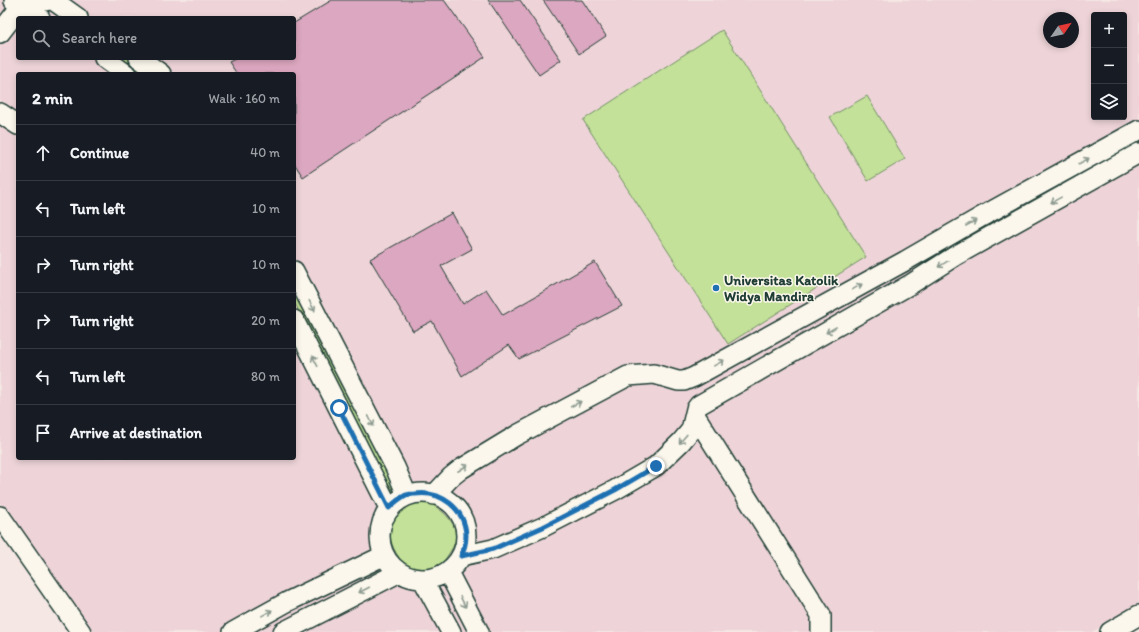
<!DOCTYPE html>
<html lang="en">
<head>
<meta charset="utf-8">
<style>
  :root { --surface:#171b24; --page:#242831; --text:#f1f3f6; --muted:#9ea1a6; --line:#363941 }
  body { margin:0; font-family:Itim,sans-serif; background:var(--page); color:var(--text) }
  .controls { position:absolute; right:12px; top:12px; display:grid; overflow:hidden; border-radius:4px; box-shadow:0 2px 6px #0003 }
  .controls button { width:36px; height:36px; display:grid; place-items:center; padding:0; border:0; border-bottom:1px solid var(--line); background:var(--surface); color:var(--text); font:20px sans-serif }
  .compass { position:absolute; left:1043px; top:12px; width:36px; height:36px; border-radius:50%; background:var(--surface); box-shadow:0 2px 6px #0003; rotate:56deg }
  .stop { position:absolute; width:12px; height:12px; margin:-9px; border:3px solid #1f6fb2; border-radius:50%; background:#fff }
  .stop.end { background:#1f6fb2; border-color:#fff; box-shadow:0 1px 4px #0008 }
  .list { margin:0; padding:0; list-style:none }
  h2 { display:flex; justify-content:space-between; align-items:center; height:52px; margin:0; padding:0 16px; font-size:17px }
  h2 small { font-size:13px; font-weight:400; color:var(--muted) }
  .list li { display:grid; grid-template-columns:26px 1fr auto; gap:12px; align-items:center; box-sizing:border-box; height:56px; padding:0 16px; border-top:1px solid var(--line) }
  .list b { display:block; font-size:15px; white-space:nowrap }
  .list em { font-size:13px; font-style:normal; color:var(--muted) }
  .icon { flex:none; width:22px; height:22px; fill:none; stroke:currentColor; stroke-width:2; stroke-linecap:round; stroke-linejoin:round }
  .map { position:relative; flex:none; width:1139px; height:632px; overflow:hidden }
  .search { position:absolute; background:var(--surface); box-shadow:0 2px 6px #0003; left:16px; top:16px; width:280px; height:44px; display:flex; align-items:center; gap:10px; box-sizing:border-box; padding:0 14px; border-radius:4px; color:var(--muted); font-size:15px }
  .panel { position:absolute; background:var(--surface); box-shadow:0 2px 6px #0003; left:16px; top:72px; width:280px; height:388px; border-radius:4px }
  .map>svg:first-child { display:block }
  .built { fill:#eed4d8; fill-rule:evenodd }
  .green { fill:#c3e198; stroke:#718f66 }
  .building { fill:#dca7c0; stroke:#1f3d34 }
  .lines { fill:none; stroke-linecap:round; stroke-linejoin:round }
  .minor-casing { stroke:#1f3d34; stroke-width:22 }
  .minor { stroke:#fbf7ec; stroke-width:19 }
  .oneway { stroke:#8d9a90 }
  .route { stroke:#1f6fb2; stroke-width:5 }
  .poi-dot { fill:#1f6fb2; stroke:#fbf7ec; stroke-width:1.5 }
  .labels { text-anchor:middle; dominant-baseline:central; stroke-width:3; stroke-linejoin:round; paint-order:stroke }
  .poi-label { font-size:14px; font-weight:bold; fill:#1f3d34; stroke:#fbf7ec; text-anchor:start }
</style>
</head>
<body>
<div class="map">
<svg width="1139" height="632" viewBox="0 0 1139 632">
  <rect width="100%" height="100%" fill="#f5e7e3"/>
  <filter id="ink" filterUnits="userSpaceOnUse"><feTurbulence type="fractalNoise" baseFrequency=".025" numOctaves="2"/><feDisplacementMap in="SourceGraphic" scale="8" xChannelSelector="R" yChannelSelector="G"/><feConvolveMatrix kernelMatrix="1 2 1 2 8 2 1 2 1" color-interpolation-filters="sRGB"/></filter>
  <g filter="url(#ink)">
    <path class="built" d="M0 0H1139V606L1092 632H88L0 503ZM1094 15H1124V117H1094ZM18 18H294V58H18ZM1049 18H1073V42H1049ZM18 74H294V458H18Z"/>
    <path class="green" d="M722 30 866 257 728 344 583 120Z
      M118 58H142L166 74H141Z
      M867 96 905 159 868 181 830 117Z
      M294 281 399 492 395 493 381 473 356 421 301 316 294 301Z
      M425 502C439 506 458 522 456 539 455 545 451 550 448 555 442 564 439 566 429 569 422 570 414 571 408 567 400 562 391 546 390 536 388 525 401 506 413 503 416 502 421 502 425 502Z"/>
    <path class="building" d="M332 0H444L485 57 303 177 294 163V74H237L229 62 237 58H294V23Z
      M488 0H520L561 60 539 75Z
      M543 0H582L606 36 579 54Z
      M452 213 472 249 441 266 463 304 486 289 503 315 595 262 622 306 519 359 509 345 462 376 432 321 413 331 370 259Z"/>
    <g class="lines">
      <defs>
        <path id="minor" d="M53 0 78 18
          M14 1 40 18
          M0 33 21 6 50 0
          M104 58 126 74
          M139 58 161 74
          M0 113 18 125
          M294 271 395 467 407 495
          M294 320 389 508
          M695 415 821 615V632
          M380 536a43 43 0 1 1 86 0a43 43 0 1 1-86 0Z
          M434 495 451 477 461 469 517 435 628 376 654 374 678 381H684L694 377 905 261 981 217 1139 130
          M0 516 81 632
          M461 556 493 549 543 527 615 490 656 466 681 442 691 430 696 409 699 405 911 284 955 256 1139 153
          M448 572 479 632
          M423 580 451 632
          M233 632 287 602 383 556
          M283 632 398 573
          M1110 632 1139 615"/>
      </defs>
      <use href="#minor" class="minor-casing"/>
      <use href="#minor" class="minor"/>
    </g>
    <defs><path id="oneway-shaft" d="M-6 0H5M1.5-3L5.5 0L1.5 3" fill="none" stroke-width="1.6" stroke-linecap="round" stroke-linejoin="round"/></defs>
    <g class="oneway">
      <use href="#oneway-shaft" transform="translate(1084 161) rotate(-29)"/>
      <use href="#oneway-shaft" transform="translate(1056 200) rotate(151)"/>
      <use href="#oneway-shaft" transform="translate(971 223) rotate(-30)"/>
      <use href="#oneway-shaft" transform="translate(943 264) rotate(148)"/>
      <use href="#oneway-shaft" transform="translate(857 287) rotate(-29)"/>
      <use href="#oneway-shaft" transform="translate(312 306) rotate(62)"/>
      <use href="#oneway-shaft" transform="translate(831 330) rotate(150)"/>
      <use href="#oneway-shaft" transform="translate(315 361) rotate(-117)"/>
      <use href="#oneway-shaft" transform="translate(719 363) rotate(-29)"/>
      <use href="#oneway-shaft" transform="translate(576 404) rotate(-28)"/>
      <use href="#oneway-shaft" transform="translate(371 421) rotate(64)"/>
      <use href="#oneway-shaft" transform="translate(683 439) rotate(130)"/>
      <use href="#oneway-shaft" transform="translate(463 468) rotate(-33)"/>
      <use href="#oneway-shaft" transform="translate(364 590) rotate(153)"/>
      <use href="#oneway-shaft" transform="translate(463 602) rotate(62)"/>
      <use href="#oneway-shaft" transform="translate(267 613) rotate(-29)"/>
    </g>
  </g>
  <g class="lines" filter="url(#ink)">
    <path class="route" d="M339 408 389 508C394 503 400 498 406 495 409 494 412 494 415 494 441 490 465 509 466 535 466 543 464 550 461 556L493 549 543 527 615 490 656 466"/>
  </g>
  <circle class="poi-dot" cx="716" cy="288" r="4"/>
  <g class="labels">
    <g class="poi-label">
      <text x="724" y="280">Universitas Katolik<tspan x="724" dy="16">Widya Mandira</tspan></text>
    </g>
  </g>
</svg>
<div class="controls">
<button>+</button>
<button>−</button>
<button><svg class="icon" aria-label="layers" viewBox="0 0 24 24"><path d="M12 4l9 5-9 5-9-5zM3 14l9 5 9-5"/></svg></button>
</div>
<svg class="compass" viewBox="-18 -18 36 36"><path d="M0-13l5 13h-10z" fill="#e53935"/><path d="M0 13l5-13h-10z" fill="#9ea1a6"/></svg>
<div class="stop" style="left:339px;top:408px"></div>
<div class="stop end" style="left:656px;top:466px"></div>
<div class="search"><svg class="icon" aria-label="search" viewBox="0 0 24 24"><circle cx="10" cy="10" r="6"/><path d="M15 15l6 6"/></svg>Search here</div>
<section class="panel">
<h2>2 min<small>Walk · 160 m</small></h2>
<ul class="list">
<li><svg class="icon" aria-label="ahead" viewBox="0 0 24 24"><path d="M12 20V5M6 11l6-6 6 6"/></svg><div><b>Continue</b></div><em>40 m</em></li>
<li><svg class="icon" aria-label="left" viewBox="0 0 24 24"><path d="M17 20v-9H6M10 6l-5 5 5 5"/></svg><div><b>Turn left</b></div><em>10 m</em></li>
<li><svg class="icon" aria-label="right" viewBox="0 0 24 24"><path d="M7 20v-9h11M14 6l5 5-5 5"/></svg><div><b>Turn right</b></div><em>10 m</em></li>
<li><svg class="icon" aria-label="right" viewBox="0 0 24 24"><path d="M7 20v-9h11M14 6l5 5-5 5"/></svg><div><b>Turn right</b></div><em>20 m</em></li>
<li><svg class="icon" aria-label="left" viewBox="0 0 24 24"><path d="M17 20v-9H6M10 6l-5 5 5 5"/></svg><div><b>Turn left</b></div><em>80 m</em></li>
<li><svg class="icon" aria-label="arrive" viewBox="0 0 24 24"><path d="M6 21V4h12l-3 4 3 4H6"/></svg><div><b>Arrive at destination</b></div></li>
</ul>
</section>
</div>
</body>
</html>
